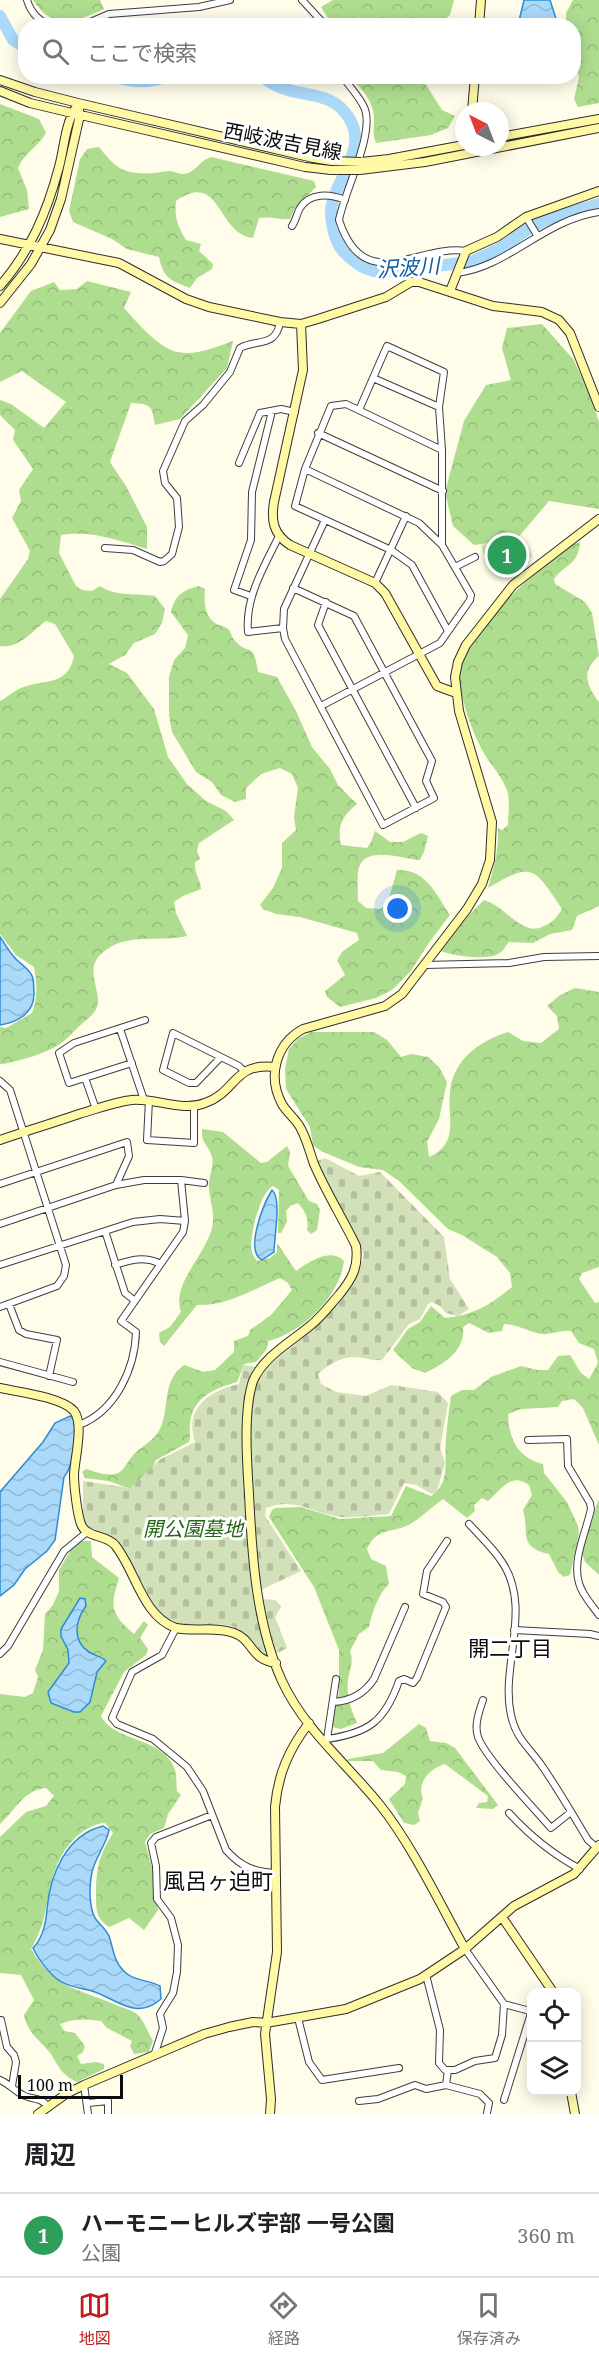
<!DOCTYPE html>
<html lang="ja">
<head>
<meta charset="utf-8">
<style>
  :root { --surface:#fff; --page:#f6f6f6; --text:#202124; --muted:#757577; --line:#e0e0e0; --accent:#c41b1c }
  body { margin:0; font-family:"Noto Serif","Noto Sans JP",serif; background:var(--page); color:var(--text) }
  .controls { position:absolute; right:18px; bottom:18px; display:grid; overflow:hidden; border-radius:12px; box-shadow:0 3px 15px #0003 }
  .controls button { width:54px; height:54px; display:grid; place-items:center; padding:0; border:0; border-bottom:2px solid var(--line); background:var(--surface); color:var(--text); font:30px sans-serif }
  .compass { position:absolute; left:455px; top:102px; width:54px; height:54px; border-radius:50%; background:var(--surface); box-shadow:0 3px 15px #0003; rotate:318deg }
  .scale { position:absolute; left:18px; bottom:15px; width:105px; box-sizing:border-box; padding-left:6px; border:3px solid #0b0b0b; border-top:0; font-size:16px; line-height:21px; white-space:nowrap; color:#0b0b0b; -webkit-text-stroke:4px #fff; paint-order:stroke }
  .you { position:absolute; left:398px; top:909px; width:21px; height:21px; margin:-15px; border:4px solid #fff; border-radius:50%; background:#1a73e8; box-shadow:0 0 0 9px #1a73e833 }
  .badge { display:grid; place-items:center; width:39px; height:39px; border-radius:50%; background:var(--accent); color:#fff; font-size:20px; font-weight:700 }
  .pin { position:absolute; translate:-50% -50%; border:3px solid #fff; box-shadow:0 2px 6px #0006 }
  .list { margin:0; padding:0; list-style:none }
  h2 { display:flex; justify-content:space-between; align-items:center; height:78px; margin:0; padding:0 24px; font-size:26px }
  h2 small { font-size:20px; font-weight:400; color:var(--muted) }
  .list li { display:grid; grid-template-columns:39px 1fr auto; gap:18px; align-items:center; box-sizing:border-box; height:84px; padding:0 24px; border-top:2px solid var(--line) }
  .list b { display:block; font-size:22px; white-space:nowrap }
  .list p { margin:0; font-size:20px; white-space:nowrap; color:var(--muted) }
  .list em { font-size:20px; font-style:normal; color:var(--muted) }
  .icon { flex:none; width:33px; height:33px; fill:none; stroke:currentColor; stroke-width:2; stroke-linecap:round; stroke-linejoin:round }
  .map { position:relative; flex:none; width:599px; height:2114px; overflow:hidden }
  .search { position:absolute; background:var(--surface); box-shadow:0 3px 15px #0003; left:18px; right:18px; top:18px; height:66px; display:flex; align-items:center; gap:15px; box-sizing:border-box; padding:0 21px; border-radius:24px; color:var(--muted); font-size:22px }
  .sheet { height:162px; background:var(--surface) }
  nav { display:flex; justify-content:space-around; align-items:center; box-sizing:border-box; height:84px; border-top:2px solid var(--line); background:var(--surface); font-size:16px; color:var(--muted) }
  nav a { display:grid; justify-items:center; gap:3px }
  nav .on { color:var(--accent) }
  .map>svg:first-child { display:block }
  .forest { fill:url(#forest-crowns) }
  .cemetery { fill:url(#cemetery-stones) }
  .park { fill:#cdecb1 }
  .water { fill:url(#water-waves); stroke:#2d8cd6; stroke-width:1.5 }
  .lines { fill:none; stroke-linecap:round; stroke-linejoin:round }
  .river { stroke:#aad9fa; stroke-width:12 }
  .street-casing { stroke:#3e3e3e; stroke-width:8 }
  .secondary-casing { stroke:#2d2d2d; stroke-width:10 }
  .street { stroke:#fff; stroke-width:6 }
  .secondary { stroke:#fff9a5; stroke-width:8 }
  .secondary-bridge-casing { stroke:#2d2d2d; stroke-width:10; stroke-linecap:butt }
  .secondary-bridge { stroke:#fff9a5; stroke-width:8 }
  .labels { text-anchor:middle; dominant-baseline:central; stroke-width:6; stroke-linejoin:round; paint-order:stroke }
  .street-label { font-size:20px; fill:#0b0b0b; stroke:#fff }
  .park-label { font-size:20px; font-style:italic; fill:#256618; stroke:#fff }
  .water-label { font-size:21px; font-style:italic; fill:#0d5ca4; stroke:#fff }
  .neighbourhood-label { font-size:21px; fill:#0b0b0b; stroke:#fff }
  .quarter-label { font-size:22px; fill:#0b0b0b; stroke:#fff }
</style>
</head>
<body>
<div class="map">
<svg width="599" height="2114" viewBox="0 0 599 2114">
  <defs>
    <pattern id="forest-crowns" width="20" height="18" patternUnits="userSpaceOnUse" patternTransform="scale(1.5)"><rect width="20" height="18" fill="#afdd8f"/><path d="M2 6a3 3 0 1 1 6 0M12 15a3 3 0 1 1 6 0" fill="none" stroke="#95bc7a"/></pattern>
    <pattern id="cemetery-stones" width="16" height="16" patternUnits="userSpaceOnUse" patternTransform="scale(1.5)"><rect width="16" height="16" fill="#d3e1ba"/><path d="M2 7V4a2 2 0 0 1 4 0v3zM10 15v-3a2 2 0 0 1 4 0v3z" fill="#b4c09f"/></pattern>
    <pattern id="water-waves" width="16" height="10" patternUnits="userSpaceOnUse" patternTransform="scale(1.5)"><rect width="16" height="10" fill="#aad9fa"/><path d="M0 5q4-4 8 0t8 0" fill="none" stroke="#91b9d5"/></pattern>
  </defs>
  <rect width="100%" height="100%" fill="#fffcea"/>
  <path class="forest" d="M33 0H100L104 9C75 22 53 31 33 0Z
    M333 0H454L450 15 439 25 333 26 321 7Z
    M573 0H599V103L578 107 574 99 579 77 574 61V26L566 25V13Z
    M350 77H421L442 110 455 116 448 128 431 135 376 143C372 134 374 128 374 119 374 101 361 88 350 77Z
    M0 104 39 119 46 133C38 147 24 153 18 168L27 190 29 209 0 217Z
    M99 147C117 170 125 175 156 173 160 172 165 171 170 171 177 172 182 176 188 173 197 170 199 161 211 157L314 181 316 187 295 208 290 219C280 220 270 216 259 218L253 238C217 235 221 169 176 201 174 217 178 227 186 240L201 244 199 251 213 264 212 269 197 278 190 288C171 281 163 278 159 257L127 249 112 239 73 222 69 211 80 159 87 149Z
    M87 281 131 292 124 308C136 321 159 349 178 352 196 356 216 347 233 341L227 368 180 419 155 425C152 405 151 404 131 403L110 462 126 486 147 527V549C117 540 92 530 61 535L59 553 76 586 82 590 92 591 100 586C116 597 136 593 155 596L165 609 162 623 155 634 134 643 125 655 109 664 127 673 154 709 168 757 187 784 206 801 226 811 234 820 199 843 197 851 200 859 195 862C194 874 200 878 201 889L183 896 174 902 176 913 187 936C160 943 127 931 102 953 86 967 97 983 98 1000 98 1011 91 1016 84 1022 75 1029 69 1038 60 1044 43 1055 21 1060 3 1064H0V1027L6 1028 32 1013C38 998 37 984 34 967L16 955 0 934V701C7 698 13 691 21 688 43 679 68 687 74 656L55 624 46 621C32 631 19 649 0 646V599L28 559 30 551 12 518 21 501 19 490 33 469 13 440 15 430 0 415V400L11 404 44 428 66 402 22 371 0 382V333L31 291 54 282 60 290 77 289Z
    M542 324 573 359 590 393 599 422V509L549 501 516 540 474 545 453 526 445 492 464 421 486 385 511 380 502 348 507 328Z
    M580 542C578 566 566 563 554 579L555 584 585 602 592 613 599 656C581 671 586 685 599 702V906L577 916 572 930 550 934 533 943 509 942C506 945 503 951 500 953 487 961 454 956 441 951L468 916 484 900C505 906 522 936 542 927 553 922 556 919 562 909 534 867 533 861 488 888 494 867 499 849 498 828L502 830 508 825C508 814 511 798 506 788 500 773 487 761 480 746 471 728 459 695 460 676 463 629 539 569 574 544Z
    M199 586 205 589C204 602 204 615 215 623 219 626 225 626 228 629 231 632 232 638 235 641 250 657 253 640 258 672L277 677 296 711 312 747 330 769 338 785 357 804C342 816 337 826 341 845L367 848 371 842 375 831 390 842H403L421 833 428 836 424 852 420 860C402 859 362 843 358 872 357 881 358 892 358 901L366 908 381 909 390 895 397 870C425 868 437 895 450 915L428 944 411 971 392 990 376 998 340 1007 327 997 325 991 345 975 337 960 343 951 359 940 357 933 300 917 276 914 263 909 260 905 273 888 282 868V843L296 830 294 817 298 788 292 774 280 768 261 774 246 788V799L235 802 221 795 212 782 196 772 172 732 169 715V677L174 660 185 648 188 635 171 612C175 595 183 590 199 586Z
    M575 988 599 992V1267L582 1273 579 1279 595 1303 599 1302V1445L583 1408 574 1399 562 1401 558 1407 521 1409 508 1414C509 1438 517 1458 543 1464L544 1473 567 1502 578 1526 579 1534 570 1575 564 1577 558 1572 549 1554C517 1547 530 1533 523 1510L532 1495 529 1485C511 1472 503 1488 488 1501L482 1498 474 1505 475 1511 467 1518 443 1499C433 1506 423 1516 412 1523 394 1534 377 1526 367 1549L371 1559 386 1566 389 1584C378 1594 372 1613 369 1627L359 1634 350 1651C354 1662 350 1668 348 1680 346 1695 351 1710 357 1723L341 1729 327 1726V1714L334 1707 339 1694V1650L314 1587 269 1517 272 1510 275 1508 301 1507 340 1519 391 1516 406 1486 431 1496C451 1483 444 1460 446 1439 447 1425 449 1411 451 1396L462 1390H474L491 1377 521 1366 537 1370H548L558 1356 570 1355 581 1373 589 1379 598 1363 594 1349 579 1343 571 1331C561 1330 550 1335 542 1334 529 1332 517 1324 504 1324L502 1331 489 1333 469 1323 463 1327C466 1351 443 1364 425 1373L412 1368 395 1352 393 1350 408 1329 420 1322 431 1306 445 1318C473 1315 490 1305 512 1287L510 1273 497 1257 462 1235 448 1229 399 1181 383 1170 359 1167 321 1151 313 1145 310 1127 286 1089 285 1069 289 1049 298 1039 311 1032H374L387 1040 401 1057 411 1054 428 1057 439 1067 447 1082 439 1119 427 1142 429 1157C460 1143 447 1118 450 1092 453 1059 480 1041 508 1032L523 1041 541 1043 559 1029 557 1016 547 1006 560 995Z
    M202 1129 223 1132 261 1163 267 1162 287 1146 290 1152 288 1166 309 1201 317 1204 320 1210 317 1230 311 1234 307 1230C309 1219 306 1212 298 1203L290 1206 286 1211 287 1222 281 1233H278L279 1190 273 1186C259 1194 251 1233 251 1248 252 1253 254 1257 257 1261L270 1258 277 1252V1243L296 1271C309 1262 330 1247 344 1261 340 1296 302 1333 268 1341L267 1349 256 1362 244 1364 237 1382C215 1388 193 1397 190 1423 189 1430 191 1436 189 1442L156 1460 149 1473 134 1490 108 1481 85 1478 82 1472 86 1469C96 1472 107 1477 118 1473 124 1470 126 1464 130 1459 138 1447 154 1442 160 1429 170 1409 161 1381 184 1365L204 1372 215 1370 234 1352V1341L248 1336 250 1330 271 1315 292 1290 288 1283 280 1278C254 1289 227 1306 197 1305L164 1346 160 1342 159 1333 170 1327 181 1312C171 1284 205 1256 212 1228 216 1213 208 1197 209 1182 210 1172 215 1164 211 1154 206 1142 201 1143 202 1129Z
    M598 1501H599V1575L585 1562 582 1553Z
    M82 1541H91L92 1557 119 1578C110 1607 110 1613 134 1634L144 1621 148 1625 140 1638 148 1649 146 1655 124 1672 101 1716C114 1742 160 1736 174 1767 177 1774 176 1784 177 1791L181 1795 168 1814 164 1828 150 1834 145 1842 152 1867 158 1910 144 1930 129 1918 109 1927C96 1918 96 1910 96 1895 96 1868 99 1856 113 1833L105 1823C94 1824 85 1829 76 1837 41 1871 55 1911 31 1949 55 1990 78 1988 118 2006 124 2008 135 2011 139 2016 145 2023 148 2033 153 2041L149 2052 134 2054 130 2046 132 2041 107 2028 101 2021C86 2019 74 2018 60 2024L64 2031 75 2033 85 2046 83 2052 77 2056 81 2064 96 2062 104 2064V2069L77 2082C62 2075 59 2067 51 2054 40 2040 28 2034 24 2015L34 2000 21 1975 0 1973V1837L26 1812 46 1806 54 1796 46 1788C23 1790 16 1810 0 1824V1694L25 1697 33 1693 38 1677 35 1670 43 1650 45 1614 53 1605 59 1591V1570L72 1548Z
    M419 1724 426 1728 430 1741 446 1743 455 1748 498 1805 493 1809 476 1808 479 1803 487 1802 488 1796 445 1764C430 1768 416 1783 423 1798L418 1813 420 1821 414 1825 404 1823 389 1799 405 1784 406 1776 398 1772 381 1770 373 1761H347L348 1759 383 1753Z"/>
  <path class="cemetery" d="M325 1158 359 1176 380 1172 444 1237 450 1279 469 1309 458 1316 446 1313 440 1306 432 1302 428 1304 420 1319 409 1324 382 1360C372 1361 363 1357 353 1357 341 1357 326 1366 318 1374L321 1384 336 1392 366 1396 391 1385 438 1392 448 1403 440 1448 445 1463 437 1491 432 1494 416 1485 404 1483 389 1514C374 1515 356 1518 341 1517 313 1514 296 1496 266 1508L265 1516 301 1571 261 1590 262 1599 276 1600 281 1607 275 1617 287 1648 278 1653 265 1655C254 1646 248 1634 234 1627 216 1619 188 1633 170 1621 150 1609 130 1561 115 1540 106 1531 97 1531 86 1526L83 1515V1481L130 1488 159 1460 195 1442C184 1408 209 1391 239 1384L243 1365 266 1368C303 1337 353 1303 364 1254L317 1161Z"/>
  <path class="park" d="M517 540 528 547 532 556 511 572C492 571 485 562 481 545Z"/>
  <path class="water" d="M524 0H550L558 25H518Z
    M0 937C5 944 9 951 14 957 19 963 27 967 31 974 35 980 33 986 34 992 35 1012 19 1022 0 1025Z
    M272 1190C282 1198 274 1238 274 1252L262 1260C244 1251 264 1203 272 1190Z
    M70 1416 74 1419C76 1435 75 1464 64 1477L55 1540 47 1551 25 1569 14 1585 0 1596V1492L43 1442 55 1423Z
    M80 1598 85 1599 86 1606C75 1621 72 1641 89 1652 95 1656 101 1656 106 1661L97 1672 90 1702 80 1712H74L51 1703 48 1692 69 1663 68 1650 61 1636V1629Z
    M103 1826 109 1830C108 1841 95 1858 92 1872 89 1885 89 1907 95 1918 99 1924 106 1929 109 1936 114 1950 113 1962 126 1973 135 1981 149 1980 160 1986L161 1999C136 2021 117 1999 92 1991 81 1988 69 1987 60 1981 50 1975 38 1959 33 1948 43 1938 46 1923 47 1909 50 1875 66 1835 103 1826Z"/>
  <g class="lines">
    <path class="river" d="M0 16 13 40 26 48
      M115 76C131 83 152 83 168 76
      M261 76C268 81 277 87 285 89 310 97 334 93 349 118 369 149 335 179 331 209 331 216 332 225 334 232 336 239 338 246 344 252 355 263 363 269 379 272L471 262 501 248 531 227 548 219 599 204"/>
    <defs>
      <path id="street" d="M27 0C31 13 39 22 53 26
        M302 0 326 26
        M81 26 109 14 199 7 230 0
        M342 76C349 86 359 96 364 107 376 132 344 192 339 220 364 297 417 244 466 251
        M526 217 537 235
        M292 226C296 220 297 213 300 208 310 192 330 194 345 200
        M457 273C508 267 544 220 599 212
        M373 378 439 407
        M359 410 387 346 444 372 439 407 442 450V545
        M318 433 443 491
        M442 450 346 404 331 406 305 469 295 506 391 550 412 565 448 631
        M239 463 260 413 281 409 295 412
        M305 469 419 523 442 545 471 595 470 600 440 643 321 706
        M279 536C264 567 245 597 248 632L283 628
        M105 548 133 550 160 562 164 561 172 554 179 527 177 498 165 483 163 471 185 421 203 405 230 372 240 348C256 339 276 348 280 322
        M455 567 475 557
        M375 583 406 516
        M293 588 354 616 432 761 426 781 434 798 383 825 285 639 283 628 284 609 325 520
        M251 596 234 590 251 540 252 492 272 411
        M326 602 318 625 416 808
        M425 965 509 963 544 957 599 956
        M120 1029 144 1100
        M220 1058 196 1083H189L163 1070 173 1033 239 1066 244 1071
        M132 1063 69 1083 59 1053 74 1043 145 1020
        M85 1078 96 1109
        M0 1081 10 1090 66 1265 64 1276 57 1286 0 1307
        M149 1100 147 1140 194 1143V1106
        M0 1184 127 1142 129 1156 116 1185
        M0 1224 116 1185 144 1180H181L204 1183
        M105 1231 125 1293 135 1301
        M0 1265 133 1222 160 1219 185 1221
        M115 1265C131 1260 143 1256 159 1263
        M9 1304 19 1330 26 1334 57 1340 49 1376
        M0 1362 73 1382
        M79 1425C116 1411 135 1368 136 1332L121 1321 183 1232 185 1221 181 1180
        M528 1440 567 1439 568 1466 590 1503 591 1509C586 1532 572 1560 579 1583 582 1595 592 1605 599 1615
        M469 1524C480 1536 493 1548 502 1562 533 1608 500 1666 511 1715 516 1739 529 1747 542 1766 558 1789 573 1815 588 1840L596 1847
        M176 1628 162 1655 132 1672 112 1718 117 1724 153 1739 187 1767 203 1791 226 1850C240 1866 254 1872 276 1873
        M514 1630 590 1634 599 1636
        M0 1654 8 1646 64 1551 87 1532
        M483 1700C479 1712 474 1725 478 1737 486 1759 534 1808 551 1828L571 1812
        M334 1702C351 1701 364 1694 374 1679L405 1607
        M327 1739 336 1679
        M323 1741 327 1739C369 1733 385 1721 399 1681L404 1679 413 1683 417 1678 446 1607 443 1602 423 1594 427 1571 447 1541
        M509 1813C530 1836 552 1854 580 1869
        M465 1949 504 2004 530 2011
        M426 1975 440 2030 439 2063 445 2070H455L475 2061 495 2058 502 2035 504 2004
        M298 2018 309 2062 322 2080 399 2068
        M1 2020 7 2047 14 2055 16 2062 12 2086
        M154 2056 163 2028 160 2014 173 1993 177 1972 178 1945 171 1918 157 1899 156 1866 151 1843 156 1837 212 1815
        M0 2080C9 2084 14 2090 21 2094 32 2101 38 2095 49 2107
        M84 2085 88 2114
        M446 2085 480 2094 489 2103 487 2113
        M504 2100 532 2010
        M359 2101 378 2099 415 2085 426 2089 446 2085 448 2070
        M88 2103 108 2101V2114"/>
      <path id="secondary" d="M479 26 481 0
        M0 80 35 92 78 103 313 158 332 161
        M0 91 30 103 72 113 305 167 331 170
        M472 111 475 76
        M500 137 599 119
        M361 162 389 159 464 145
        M360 170 425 162 599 128
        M0 239 119 263 186 299 209 307 280 322 301 324 318 319 386 297 411 282H419L493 306 542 312 559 320 570 333 599 407
        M0 286C31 250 47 212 59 167 64 149 65 125 75 109
        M450 291 466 251 497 237 526 217 599 191
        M0 303 31 264 50 230 61 199 80 115 79 110
        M301 324 303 370 274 502C271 520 273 534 290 545L375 583 385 593 437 686 456 693
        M0 1140C26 1131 53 1123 79 1114 97 1109 114 1102 132 1100 156 1098 182 1112 205 1103 237 1092 233 1062 275 1067
        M0 1388C18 1392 62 1397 74 1411 84 1424 75 1457 74 1474 74 1486 77 1513 81 1524 86 1538 105 1534 115 1545 136 1571 142 1616 176 1628 195 1632 216 1626 234 1633 254 1640 249 1659 276 1663
        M502 1917 553 1992
        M465 1949C440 1904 412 1845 380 1805 347 1764 304 1729 282 1681 256 1624 252 1556 249 1494 247 1463 243 1411 253 1381 263 1357 292 1341 311 1325 322 1316 330 1305 339 1295 352 1279 359 1267 356 1246 343 1219 326 1192 314 1164 310 1153 307 1140 301 1129 297 1120 287 1113 282 1104 267 1076 276 1044 303 1029L385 1006 402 994 467 909 482 884 490 860 492 822 459 711 455 677 458 662 466 645 513 585 599 519
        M571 2092 575 2114
        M38 2114 66 2094 84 2085 204 2034 229 2027 253 2022 266 2023 346 2009 420 1979 465 1949 514 1906 574 1874 599 1845
        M270 2114 271 2099 265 2034 277 1952 275 1807C278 1774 289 1749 309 1723"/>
    </defs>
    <use href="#street" class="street-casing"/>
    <use href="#secondary" class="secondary-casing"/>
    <use href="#street" class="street"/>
    <use href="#secondary" class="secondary"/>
    <defs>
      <path id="secondary-bridge" d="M332 161 361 162
        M331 170H360"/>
    </defs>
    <use href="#secondary-bridge" class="secondary-bridge-casing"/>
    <use href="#secondary-bridge" class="secondary-bridge"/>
  </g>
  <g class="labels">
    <g class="street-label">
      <text transform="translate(283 141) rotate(11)">西岐波吉見線</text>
    </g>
    <g class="park-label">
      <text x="193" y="1528">開公園墓地</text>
    </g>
    <g class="water-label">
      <text transform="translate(408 267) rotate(-4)">沢波川</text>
    </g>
    <g class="neighbourhood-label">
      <text x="510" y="1648">開二丁目</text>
    </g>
    <g class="quarter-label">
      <text x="218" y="1880">風呂ヶ迫町</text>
    </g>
  </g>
</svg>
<div class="controls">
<button><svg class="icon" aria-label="locate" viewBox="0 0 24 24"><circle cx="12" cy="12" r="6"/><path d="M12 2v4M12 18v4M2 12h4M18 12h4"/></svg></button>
<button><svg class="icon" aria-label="layers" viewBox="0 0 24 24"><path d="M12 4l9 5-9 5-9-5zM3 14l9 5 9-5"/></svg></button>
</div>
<svg class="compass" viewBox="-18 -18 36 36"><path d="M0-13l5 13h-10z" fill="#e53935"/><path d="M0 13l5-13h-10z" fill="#757577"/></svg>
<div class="scale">100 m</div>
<div class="you"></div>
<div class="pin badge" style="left:507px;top:555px;background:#2e9e5b">1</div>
<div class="search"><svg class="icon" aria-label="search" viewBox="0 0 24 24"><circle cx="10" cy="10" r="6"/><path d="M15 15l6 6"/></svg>ここで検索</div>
</div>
<section class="sheet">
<h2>周辺<small></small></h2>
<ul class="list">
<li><span class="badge" style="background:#2e9e5b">1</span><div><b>ハーモニーヒルズ宇部 一号公園</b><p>公園</p></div><em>360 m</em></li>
</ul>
</section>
<nav>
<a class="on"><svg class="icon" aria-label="map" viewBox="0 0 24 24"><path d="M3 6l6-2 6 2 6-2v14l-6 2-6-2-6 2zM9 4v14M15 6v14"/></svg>地図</a>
<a><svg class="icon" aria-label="directions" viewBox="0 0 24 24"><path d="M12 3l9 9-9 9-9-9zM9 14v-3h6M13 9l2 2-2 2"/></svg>経路</a>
<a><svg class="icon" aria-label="saved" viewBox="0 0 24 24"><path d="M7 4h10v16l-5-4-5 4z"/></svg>保存済み</a>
</nav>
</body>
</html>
